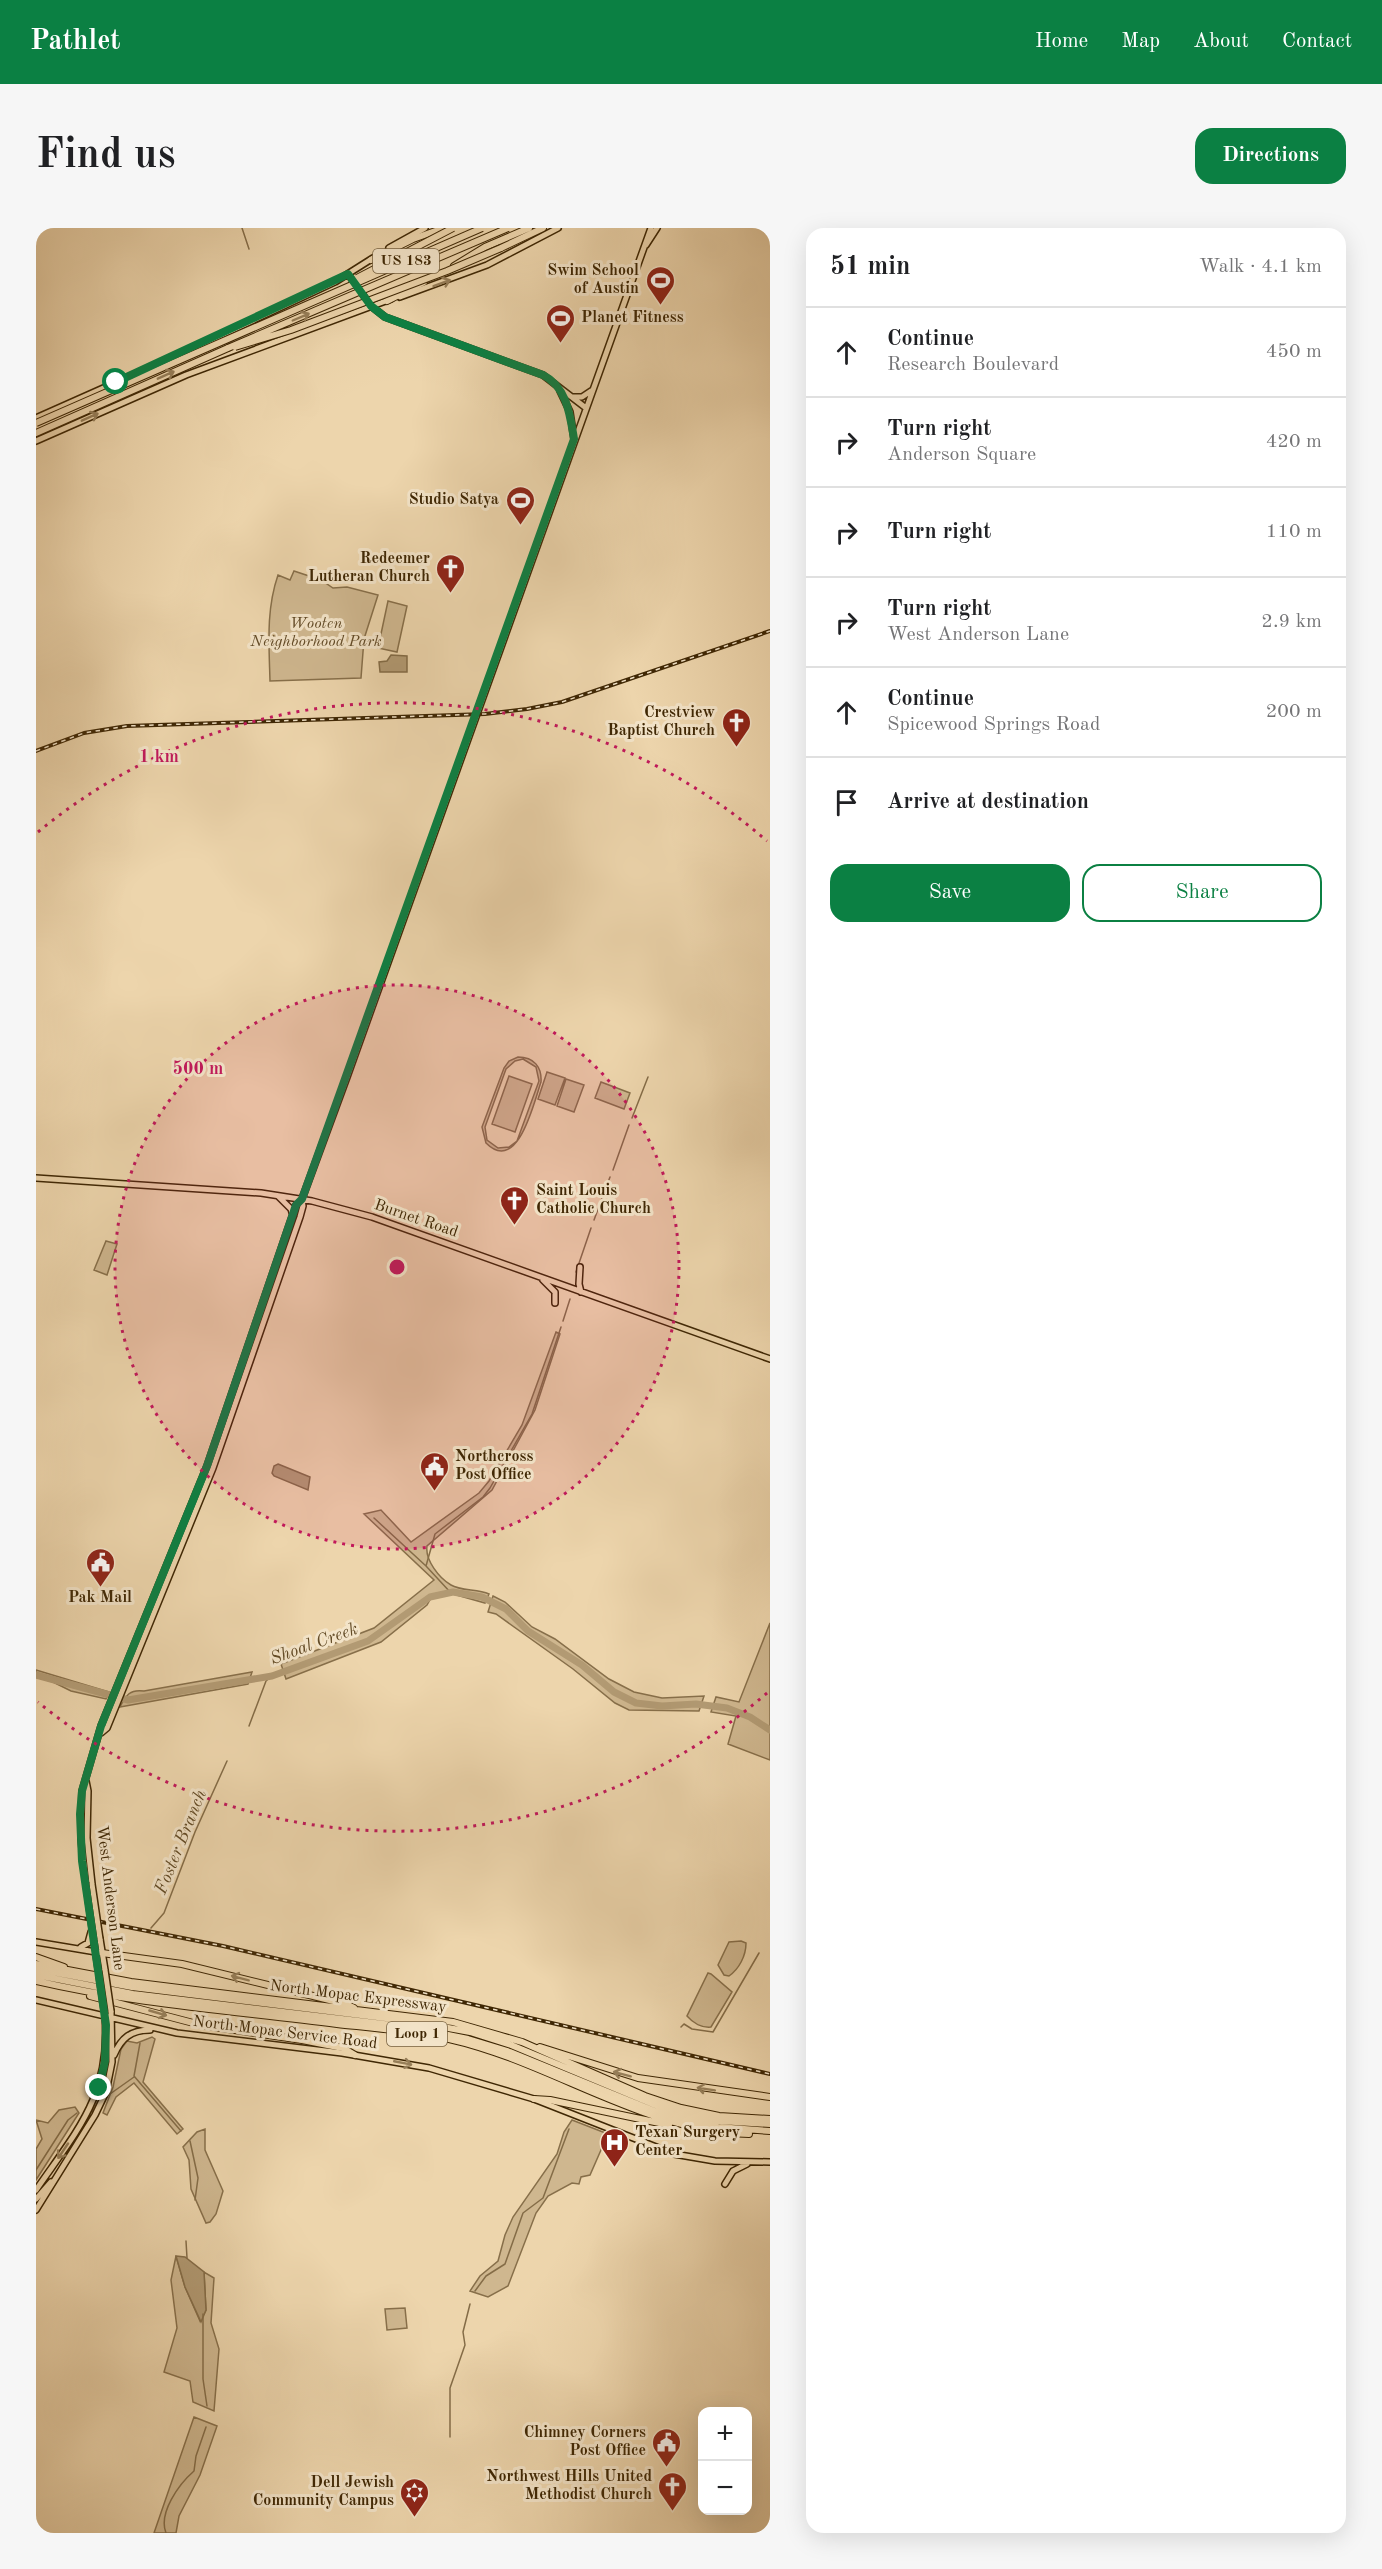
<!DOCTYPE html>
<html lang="en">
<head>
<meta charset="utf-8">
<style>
  :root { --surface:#fff; --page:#f6f6f6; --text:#202124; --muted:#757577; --line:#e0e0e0; --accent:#0b8043 }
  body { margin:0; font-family:"Old Standard TT",serif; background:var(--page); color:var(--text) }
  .controls { position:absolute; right:18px; bottom:18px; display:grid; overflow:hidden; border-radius:12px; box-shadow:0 6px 24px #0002 }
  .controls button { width:54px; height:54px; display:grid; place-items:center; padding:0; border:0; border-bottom:2px solid var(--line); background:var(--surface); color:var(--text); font:30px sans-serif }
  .stop { position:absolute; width:18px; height:18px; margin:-14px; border:4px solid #0b8043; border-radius:50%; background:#fff }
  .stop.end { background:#0b8043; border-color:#fff; box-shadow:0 2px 6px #0008 }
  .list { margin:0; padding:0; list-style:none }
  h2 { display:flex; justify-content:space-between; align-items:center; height:78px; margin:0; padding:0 24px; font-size:26px }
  h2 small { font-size:20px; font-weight:400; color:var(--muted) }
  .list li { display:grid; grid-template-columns:39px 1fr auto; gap:18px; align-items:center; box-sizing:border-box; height:90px; padding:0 24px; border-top:2px solid var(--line) }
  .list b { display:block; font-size:22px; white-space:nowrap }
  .list p { margin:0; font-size:20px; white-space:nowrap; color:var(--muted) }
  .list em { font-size:20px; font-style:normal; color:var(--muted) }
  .actions { display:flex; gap:12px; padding:18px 24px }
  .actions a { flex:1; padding:14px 0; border:2px solid var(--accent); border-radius:18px; text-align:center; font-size:21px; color:var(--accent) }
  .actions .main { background:var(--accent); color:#fff }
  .icon { flex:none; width:33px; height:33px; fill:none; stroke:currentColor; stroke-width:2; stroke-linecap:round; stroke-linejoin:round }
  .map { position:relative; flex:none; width:734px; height:2305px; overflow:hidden; border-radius:18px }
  header { display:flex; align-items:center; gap:36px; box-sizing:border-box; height:84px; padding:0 30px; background:var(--accent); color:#fff }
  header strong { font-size:28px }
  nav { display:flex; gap:33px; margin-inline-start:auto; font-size:21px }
  .intro { display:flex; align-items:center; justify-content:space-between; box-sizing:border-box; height:144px; padding:0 36px }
  h1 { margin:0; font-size:42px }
  .button { padding:15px 27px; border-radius:18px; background:var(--accent); color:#fff; font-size:21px; font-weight:700 }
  main { display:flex; gap:36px; padding:0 36px }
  aside { flex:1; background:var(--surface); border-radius:18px; box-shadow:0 6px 24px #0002 }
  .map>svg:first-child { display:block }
  .green { fill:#cfb78f; stroke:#876f4a; stroke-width:1.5; fill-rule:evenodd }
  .water { fill:#b29a73; stroke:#846c47; stroke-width:1.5 }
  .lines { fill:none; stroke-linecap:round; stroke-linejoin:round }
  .stream { stroke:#846c47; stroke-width:1.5 }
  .river { stroke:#b29a73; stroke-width:7 }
  .major-casing { stroke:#3f2704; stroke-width:8 }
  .highway-casing { stroke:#3f2704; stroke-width:8 }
  .major { stroke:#edd5ac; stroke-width:5 }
  .highway { stroke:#edd5ac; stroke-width:6 }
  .rail-casing { stroke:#3f2704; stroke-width:4 }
  .rail { stroke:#f3e4c9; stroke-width:1.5; stroke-dasharray:4.5; stroke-linecap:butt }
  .major-bridge-casing { stroke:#3f2704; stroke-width:8; stroke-linecap:butt }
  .highway-bridge-casing { stroke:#3f2704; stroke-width:8; stroke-linecap:butt }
  .major-bridge { stroke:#edd5ac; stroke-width:5 }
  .highway-bridge { stroke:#edd5ac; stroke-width:6 }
  .oneway { stroke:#967e58 }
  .route { stroke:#0b8043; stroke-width:8 }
  .ring { fill:none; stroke:#c2185b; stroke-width:3; stroke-dasharray:3 6 }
  .labels { text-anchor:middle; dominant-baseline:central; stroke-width:6; stroke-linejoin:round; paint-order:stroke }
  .shield { fill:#f3e4c9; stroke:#75603f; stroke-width:1.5 }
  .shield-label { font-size:15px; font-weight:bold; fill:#3f2704 }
  .poi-label { font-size:16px; font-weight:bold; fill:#3f2704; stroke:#f3e4c9; text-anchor:end }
  .park-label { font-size:16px; font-style:italic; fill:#634b27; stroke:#f3e4c9 }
  .street-label { font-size:16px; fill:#3f2704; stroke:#f3e4c9 }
  .water-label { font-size:18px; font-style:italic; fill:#624a25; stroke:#f3e4c9 }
  .centre { fill:#c2185b; stroke:#f3e4c9; stroke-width:3 }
  .ring-label { font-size:18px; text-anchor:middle; font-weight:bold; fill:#c2185b; stroke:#f3e4c9; stroke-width:6; stroke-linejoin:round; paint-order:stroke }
</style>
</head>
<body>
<header>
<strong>Pathlet</strong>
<nav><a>Home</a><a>Map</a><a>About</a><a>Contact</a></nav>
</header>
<div class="intro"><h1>Find us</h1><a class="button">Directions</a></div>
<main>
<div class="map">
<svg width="734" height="2305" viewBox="0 0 734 2305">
  <rect width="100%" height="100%" fill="#edd5ac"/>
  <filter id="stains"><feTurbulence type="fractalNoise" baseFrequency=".00333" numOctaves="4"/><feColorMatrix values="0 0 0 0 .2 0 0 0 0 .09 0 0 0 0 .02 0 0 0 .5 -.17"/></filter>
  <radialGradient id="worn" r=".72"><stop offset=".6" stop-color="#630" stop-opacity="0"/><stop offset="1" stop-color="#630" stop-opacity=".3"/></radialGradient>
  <path class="green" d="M258 343 285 352 297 360 311 359 342 367 328 411 325 450 234 453C233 416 230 382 242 347L254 352Z
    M352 373 371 378 361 424 342 420Z
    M482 829C498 829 506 839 505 854 498 874 482 947 450 915L446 899 468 840 473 833ZM487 831 500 839 503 853 481 913 473 919 462 920 451 912 449 899 470 841 479 833Z
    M511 844 529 850 519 877 502 871Z
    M473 848 496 856 479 904 456 896Z
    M530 851 548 857 538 884 521 878Z
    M565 854 594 865 588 881 559 870Z
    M70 1013 81 1016 71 1047 58 1042Z
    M520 1104 524 1106 499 1182 456 1262 391 1318C389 1332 403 1350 415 1357 425 1363 441 1361 453 1366L449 1375 417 1366 395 1370 391 1377 345 1414 250 1451 245 1436 338 1400 398 1352 328 1286 345 1282 375 1314 443 1265 453 1253 486 1197Z
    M457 1368 469 1374 496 1399 519 1411 573 1451 598 1464 626 1470 668 1468 663 1483 593 1482 579 1475 537 1441 460 1386 452 1384Z
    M734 1395V1532L692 1516 700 1488 675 1484 680 1469 703 1474Z
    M0 1442 73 1464 70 1471 35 1463 17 1454 0 1449Z
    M216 1444 212 1456 84 1479C90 1467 94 1461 108 1463Z
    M705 1713 710 1715C710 1728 703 1741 693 1748L688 1747 682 1737 693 1714Z
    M672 1745 675 1746 696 1764 675 1799C666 1800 657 1795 651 1788Z
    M116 1809 119 1811 107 1854 147 1901 141 1906 98 1855 80 1869 71 1887 67 1885 77 1859 85 1821 91 1813 101 1815Z
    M39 1879 43 1885 0 1952V1921L6 1911 0 1892 12 1895 23 1882Z
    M536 1892 572 1906 554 1947 545 1949 543 1956 536 1955 512 1968 500 1985 472 2058 452 2069 434 2063 444 2048 462 2033 469 2007 477 1989 521 1926 528 1904Z
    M169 1901V1922L187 1963 180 1986 174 1994 170 1995 155 1961 153 1932 147 1919 161 1904Z
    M140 2028 149 2059 164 2093 170 2082 168 2044 178 2050 175 2095 183 2121 178 2183 157 2174 154 2153 128 2144 141 2100 135 2052Z
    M369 2080 371 2100 351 2102 349 2081Z
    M158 2189 181 2198 164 2247 143 2288 140 2305H118Z"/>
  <path class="water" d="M355 427 371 428V444H344L343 434 351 433Z
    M242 1236 274 1249 272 1262 238 1248 236 1245 238 1238Z
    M140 2028 149 2029 168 2044 170 2082 165 2094 149 2059Z"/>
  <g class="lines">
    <path class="stream" d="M206 0 213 21
      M596 890 612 849
      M577 942 593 897
      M558 992 574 949
      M540 1044 555 1000
      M527 1093 534 1071
      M338 1290 390 1338
      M415 1365 390 1338 399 1306 447 1269 454 1260 496 1186 525 1099
      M213 1498 230 1453 236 1448
      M115 1700 128 1685 159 1604 191 1533
      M645 1799 648 1796 656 1801 677 1804 723 1725
      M104 1815 98 1848 145 1903
      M74 1866 98 1849
      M154 1913 162 1950 159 1972
      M0 1942 32 1892 41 1885
      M150 2013 151 2030
      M439 2063 450 2048 469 2036 487 1985 507 1970 533 1901
      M167 2086V2151L171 2178
      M414 2209V2160L429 2117 427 2104 434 2076
      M130 2305C122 2285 143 2256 158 2243L160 2228 170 2199"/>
    <path class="river" d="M0 1447 92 1472 236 1448 332 1413 394 1369 417 1364 446 1369 470 1381 492 1403 546 1437 578 1464 600 1475 626 1478 660 1476 691 1480 714 1489 734 1502"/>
    <defs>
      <path id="major" d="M610 17 621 0
        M353 20 389 0
        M312 46 335 78 349 89 507 147 550 180
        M364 69 451 37 522 0
        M524 163 534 184 538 211
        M536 169H546L555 163
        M0 190 162 118 299 54 337 30
        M0 213 150 147 355 71
        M0 950 225 965 276 973 336 989 734 1131
        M242 968 255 981 257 988
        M544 1039 543 1056 545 1064
        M507 1052 519 1064V1075
        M65 1505 71 1500 177 1240 264 989 267 978 266 971
        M50 1553 52 1563 51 1610 56 1656
        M50 1655 45 1611 46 1563 65 1498 171 1238 260 977 266 971 311 849 615 0
        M56 1699 63 1747
        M64 1711 69 1742
        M0 1714 66 1725
        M45 1719 52 1715 55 1704
        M0 1772 141 1805 306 1825 393 1840 498 1871 638 1926 679 1933 734 1934
        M78 1827C85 1810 95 1802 114 1802
        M689 1956 697 1943 711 1936
        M0 1962C42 1901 75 1867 69 1788
        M0 1971 15 1954
        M0 1982 59 1887 70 1864 76 1834 75 1783"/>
      <path id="highway" d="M465 20 507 0
        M335 32 377 11 408 0
        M418 38 449 19 493 0
        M351 73 388 54
        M0 205 192 120
        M66 1725 146 1736 310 1776 318 1780
        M0 1729 28 1739
        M0 1736 95 1754 417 1794 486 1814 609 1868 645 1880 683 1888 734 1891
        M0 1741 96 1759 374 1793 434 1804 475 1817 629 1881 683 1893 734 1896
        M0 1747 97 1766 373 1799 432 1811 474 1824 628 1887 682 1899 734 1903
        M0 1753C98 1776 200 1783 301 1796 338 1800 376 1803 413 1811 516 1834 605 1903 713 1906
        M54 1768 165 1797 266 1812 307 1820 319 1827
        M504 1819 602 1850 734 1869
        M498 1871 514 1872 633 1897"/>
    </defs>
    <use href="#major" class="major-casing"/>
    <use href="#highway" class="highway-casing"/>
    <use href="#major" class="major"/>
    <use href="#highway" class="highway"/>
    <defs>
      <path id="rail" d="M0 523 48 505 91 498 449 486 491 481 526 474 734 403
        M0 1681 187 1718 734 1846"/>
    </defs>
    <use href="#rail" class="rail-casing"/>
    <use href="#rail" class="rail"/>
    <defs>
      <path id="major-bridge" d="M50 1655 56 1699
        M56 1656 64 1711
        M69 1742 75 1783
        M63 1747 68 1781"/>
      <path id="highway-bridge" d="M321 50 417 0
        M199 119 255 102 411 43 465 20
        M192 120 472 0
        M0 195 446 0"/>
    </defs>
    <use href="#major-bridge" class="major-bridge-casing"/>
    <use href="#highway-bridge" class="highway-bridge-casing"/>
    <use href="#major-bridge" class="major-bridge"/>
    <use href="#highway-bridge" class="highway-bridge"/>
  </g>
  <defs><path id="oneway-shaft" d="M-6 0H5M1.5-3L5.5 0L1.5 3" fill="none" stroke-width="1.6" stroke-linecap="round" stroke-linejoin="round" transform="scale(1.5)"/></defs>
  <g class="oneway">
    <use href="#oneway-shaft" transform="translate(406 55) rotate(-20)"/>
    <use href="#oneway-shaft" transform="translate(265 89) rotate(-23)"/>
    <use href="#oneway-shaft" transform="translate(130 147) rotate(-24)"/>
    <use href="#oneway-shaft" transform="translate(54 189) rotate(-24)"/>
    <use href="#oneway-shaft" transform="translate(204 1750) rotate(-165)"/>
    <use href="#oneway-shaft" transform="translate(122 1785) rotate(16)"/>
    <use href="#oneway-shaft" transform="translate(367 1835) rotate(11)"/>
    <use href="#oneway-shaft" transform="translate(586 1846) rotate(-165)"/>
    <use href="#oneway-shaft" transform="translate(670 1861) rotate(-171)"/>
    <use href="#oneway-shaft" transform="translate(27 1923) rotate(124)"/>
  </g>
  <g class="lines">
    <path class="route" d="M63 1860 69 1833 70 1797 46 1633 44 1586 46 1563 65 1498 171 1238 260 977 266 971 538 211C534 187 531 159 507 147L349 89 335 78 312 46 80 154"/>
  </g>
  <circle cx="361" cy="1039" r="282" fill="#c2185b" fill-opacity=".12"/>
  <g class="ring">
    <circle cx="361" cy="1039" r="282"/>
    <path d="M731 1465A564 564 0 0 1 2 1474M2 604A564 564 0 0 1 731 613"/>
  </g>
  <defs>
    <symbol id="stadium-pin" viewBox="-11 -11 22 30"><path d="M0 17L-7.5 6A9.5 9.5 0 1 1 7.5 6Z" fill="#8f2418" stroke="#f3e4c9"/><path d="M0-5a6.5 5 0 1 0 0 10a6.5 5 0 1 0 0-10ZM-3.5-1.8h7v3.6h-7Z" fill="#fff"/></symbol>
    <symbol id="church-pin" viewBox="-11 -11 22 30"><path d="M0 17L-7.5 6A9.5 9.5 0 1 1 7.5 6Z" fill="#8f2418" stroke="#f3e4c9"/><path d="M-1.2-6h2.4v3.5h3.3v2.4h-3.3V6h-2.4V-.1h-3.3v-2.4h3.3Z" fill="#fff"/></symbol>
    <symbol id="civic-pin" viewBox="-11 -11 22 30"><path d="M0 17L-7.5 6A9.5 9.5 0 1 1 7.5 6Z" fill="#8f2418" stroke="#f3e4c9"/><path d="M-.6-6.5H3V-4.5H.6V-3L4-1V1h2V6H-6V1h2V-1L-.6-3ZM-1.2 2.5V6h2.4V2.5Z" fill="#fff"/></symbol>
    <symbol id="hospital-pin" viewBox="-11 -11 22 30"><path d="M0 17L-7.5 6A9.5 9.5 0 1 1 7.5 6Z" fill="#8f2418" stroke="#f3e4c9"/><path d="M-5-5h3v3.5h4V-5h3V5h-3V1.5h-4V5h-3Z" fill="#fff"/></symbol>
    <symbol id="synagogue-pin" viewBox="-11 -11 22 30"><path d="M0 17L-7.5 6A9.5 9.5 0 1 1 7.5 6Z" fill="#8f2418" stroke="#f3e4c9"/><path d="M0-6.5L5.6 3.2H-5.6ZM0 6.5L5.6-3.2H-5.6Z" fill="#fff"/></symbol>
  </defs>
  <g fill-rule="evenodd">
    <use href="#stadium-pin" x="608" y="36" width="33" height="45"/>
    <use href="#stadium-pin" x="508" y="74" width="33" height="45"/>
    <use href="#stadium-pin" x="468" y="256" width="33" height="45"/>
    <use href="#church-pin" x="398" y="324" width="33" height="45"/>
    <use href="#church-pin" x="684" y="478" width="33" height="45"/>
    <use href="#church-pin" x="462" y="956" width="33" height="45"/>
    <use href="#civic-pin" x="382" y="1222" width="33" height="45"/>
    <use href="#civic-pin" x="48" y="1318" width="33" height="45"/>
    <use href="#hospital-pin" x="562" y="1898" width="33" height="45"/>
    <use href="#civic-pin" x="614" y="2198" width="33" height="45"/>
    <use href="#church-pin" x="620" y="2242" width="33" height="45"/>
    <use href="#synagogue-pin" x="362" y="2248" width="33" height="45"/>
  </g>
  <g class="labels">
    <g class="shield">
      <rect x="337" y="21" width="66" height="24" rx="4.5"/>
      <rect x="351" y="1794" width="60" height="24" rx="4.5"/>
    </g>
    <g class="shield-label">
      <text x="370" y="33">US 183</text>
      <text x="381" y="1806">Loop 1</text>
    </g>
    <g class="poi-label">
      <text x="603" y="43">Swim School<tspan x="603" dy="18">of Austin</tspan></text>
      <text x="545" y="90" text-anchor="start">Planet Fitness</text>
      <text x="463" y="272">Studio Satya</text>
      <text x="394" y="331">Redeemer<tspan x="394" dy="18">Lutheran Church</tspan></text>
      <text x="679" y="485">Crestview<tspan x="679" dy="18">Baptist Church</tspan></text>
      <text x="500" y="963" text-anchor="start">Saint Louis<tspan x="500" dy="18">Catholic Church</tspan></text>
      <text x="419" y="1229" text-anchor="start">Northcross<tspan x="419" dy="18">Post Office</tspan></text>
      <text x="64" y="1370" text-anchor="middle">Pak Mail</text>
      <text x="599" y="1905" text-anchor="start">Texan Surgery<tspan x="599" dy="18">Center</tspan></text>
      <text x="610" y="2205">Chimney Corners<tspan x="610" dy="18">Post Office</tspan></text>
      <text x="616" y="2249">Northwest Hills United<tspan x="616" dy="18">Methodist Church</tspan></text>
      <text x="358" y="2255">Dell Jewish<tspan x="358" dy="18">Community Campus</tspan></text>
    </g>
    <g class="park-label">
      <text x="280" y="396">Wooten<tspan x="280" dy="18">Neighborhood Park</tspan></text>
    </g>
    <g class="street-label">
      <text transform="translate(380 991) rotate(19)">Burnet Road</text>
      <text transform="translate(74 1670) rotate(83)">West Anderson Lane</text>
      <text transform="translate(322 1769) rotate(7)">North Mopac Expressway</text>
      <text transform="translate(249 1805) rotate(7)">North Mopac Service Road</text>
    </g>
    <g class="water-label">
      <text transform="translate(278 1416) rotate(-20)">Shoal Creek</text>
      <text transform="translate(145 1614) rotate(-68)">Foster Branch</text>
    </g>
  </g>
  <circle cx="361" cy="1039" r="9" class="centre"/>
  <g class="ring-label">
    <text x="123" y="534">1 km</text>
    <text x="162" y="846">500 m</text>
  </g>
  <rect width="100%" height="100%" filter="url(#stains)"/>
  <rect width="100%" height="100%" fill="url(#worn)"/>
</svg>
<div class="controls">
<button>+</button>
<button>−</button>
</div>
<div class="stop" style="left:80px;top:154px"></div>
<div class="stop end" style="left:63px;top:1860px"></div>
</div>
<aside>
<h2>51 min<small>Walk · 4.1 km</small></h2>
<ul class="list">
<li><svg class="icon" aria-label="ahead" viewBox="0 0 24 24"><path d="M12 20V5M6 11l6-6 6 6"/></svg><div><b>Continue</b><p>Research Boulevard</p></div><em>450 m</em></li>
<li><svg class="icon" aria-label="right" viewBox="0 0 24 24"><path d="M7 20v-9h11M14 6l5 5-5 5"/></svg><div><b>Turn right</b><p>Anderson Square</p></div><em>420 m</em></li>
<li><svg class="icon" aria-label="right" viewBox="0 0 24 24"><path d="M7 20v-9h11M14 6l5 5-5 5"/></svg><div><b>Turn right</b></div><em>110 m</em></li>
<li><svg class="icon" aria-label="right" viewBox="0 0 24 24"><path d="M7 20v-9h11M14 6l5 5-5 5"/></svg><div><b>Turn right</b><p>West Anderson Lane</p></div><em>2.9 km</em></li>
<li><svg class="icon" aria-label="ahead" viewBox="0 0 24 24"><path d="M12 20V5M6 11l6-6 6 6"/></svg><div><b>Continue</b><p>Spicewood Springs Road</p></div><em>200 m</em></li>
<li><svg class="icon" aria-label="arrive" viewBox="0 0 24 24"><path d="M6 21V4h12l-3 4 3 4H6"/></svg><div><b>Arrive at destination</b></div></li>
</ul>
<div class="actions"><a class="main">Save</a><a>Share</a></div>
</aside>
</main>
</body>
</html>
